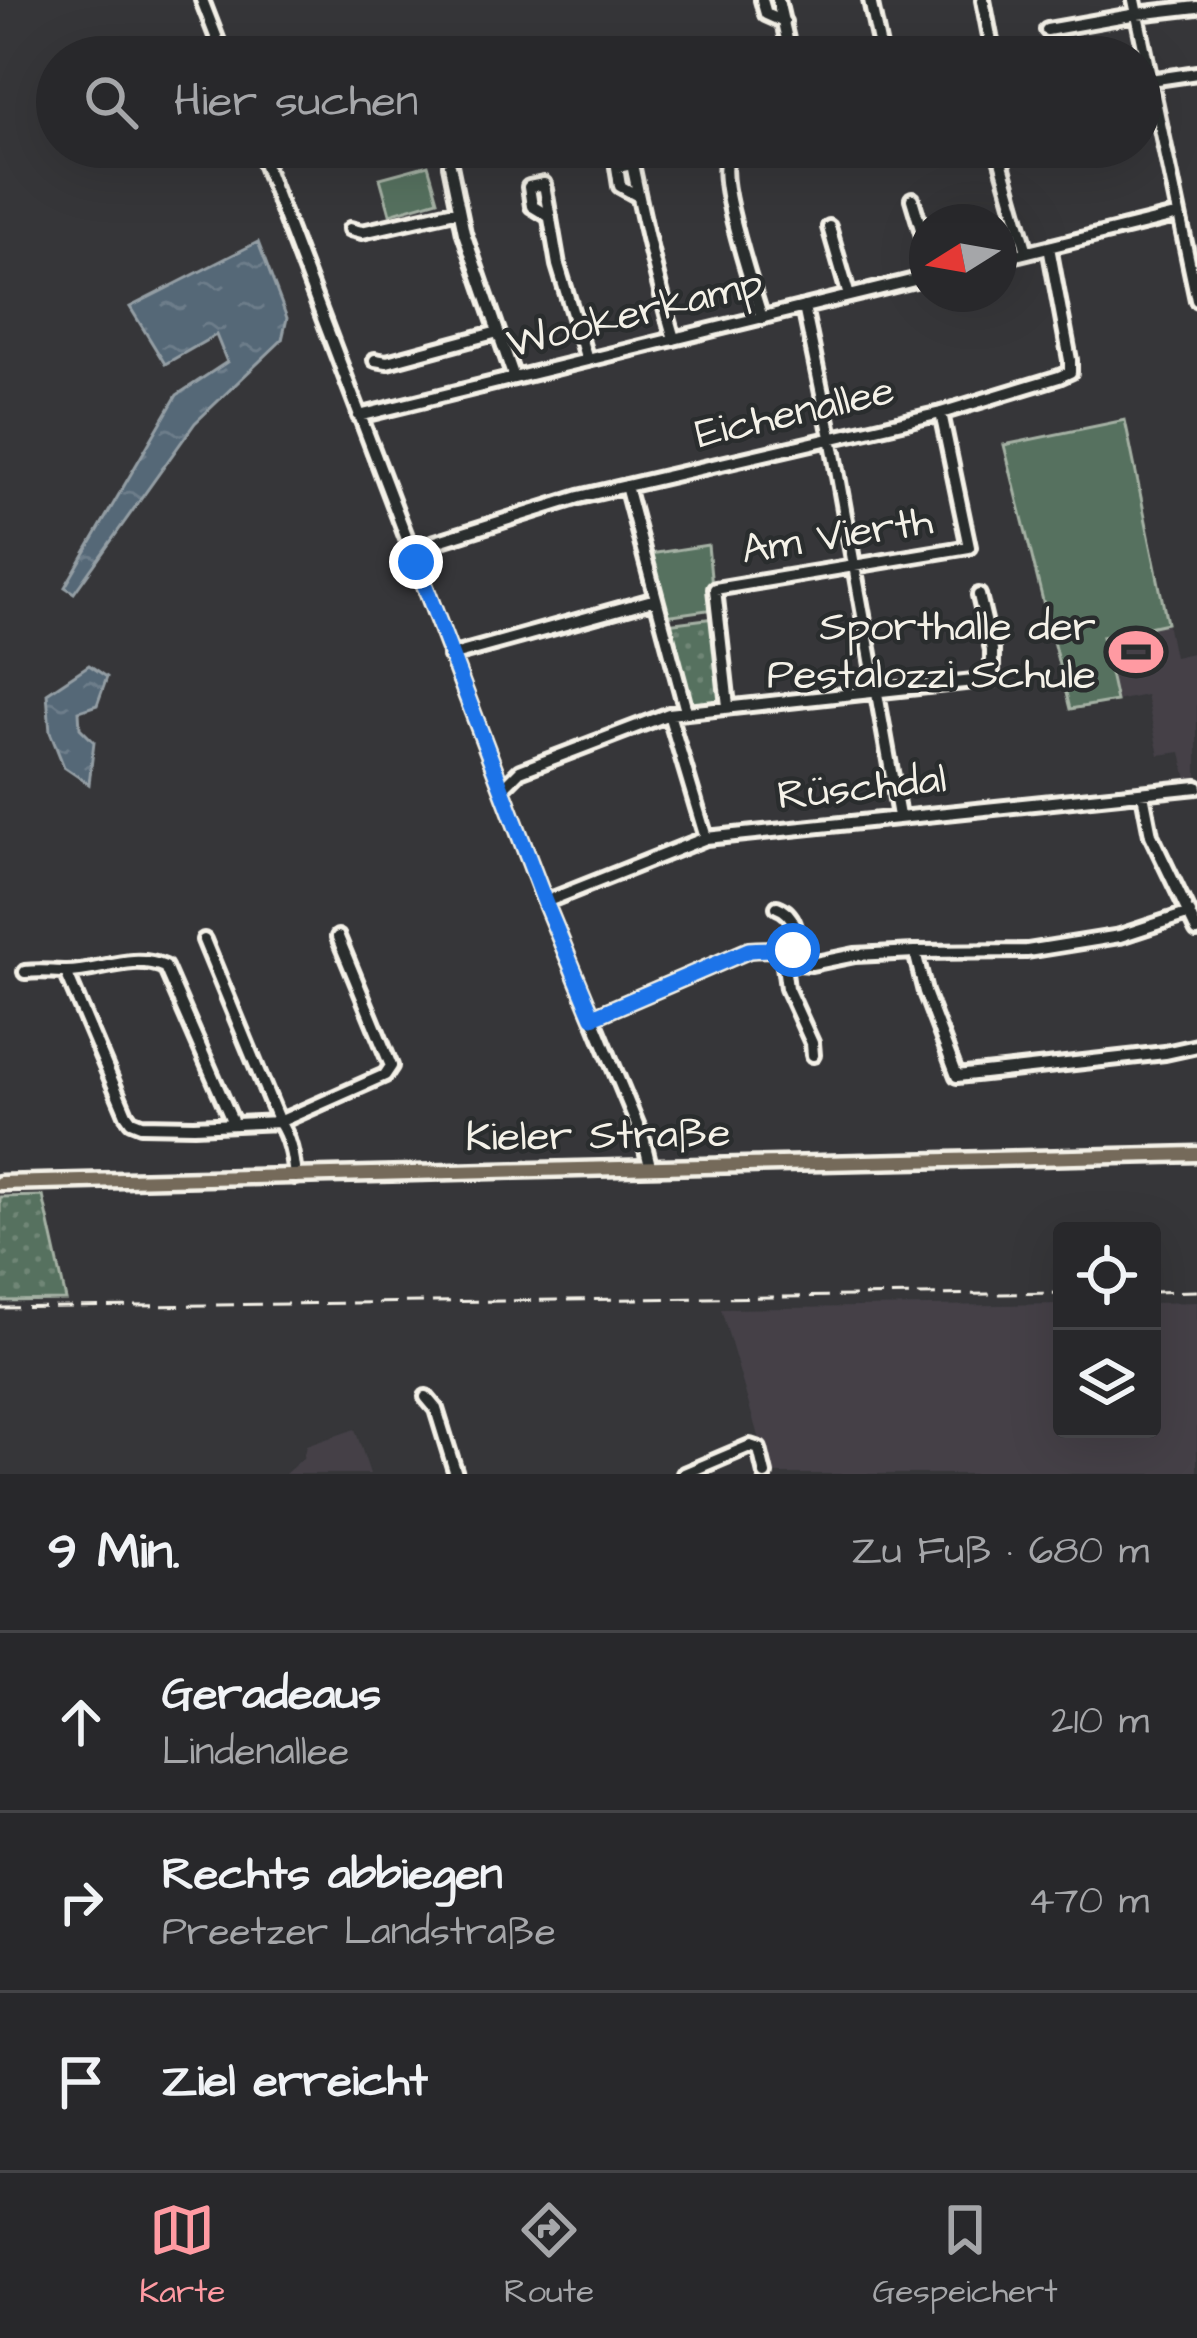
<!DOCTYPE html>
<html lang="de">
<head>
<meta charset="utf-8">
<style>
  :root { --surface:#28282b; --page:#343437; --text:#f1f3f6; --muted:#a5a6a9; --line:#444447; --accent:#ff9aa2 }
  body { margin:0; font-family:"Architects Daughter",sans-serif; background:var(--page); color:var(--text) }
  .controls { position:absolute; right:36px; bottom:36px; display:grid; overflow:hidden; border-radius:12px; box-shadow:0 12px 48px #0002 }
  .controls button { width:108px; height:108px; display:grid; place-items:center; padding:0; border:0; border-bottom:3px solid var(--line); background:var(--surface); color:var(--text); font:60px sans-serif }
  .compass { position:absolute; left:909px; top:204px; width:108px; height:108px; border-radius:50%; background:var(--surface); box-shadow:0 12px 48px #0002; rotate:259deg }
  .stop { position:absolute; width:36px; height:36px; margin:-27px; border:9px solid #1a73e8; border-radius:50%; background:#fff }
  .stop.end { background:#1a73e8; border-color:#fff; box-shadow:0 3px 12px #0008 }
  .list { margin:0; padding:0; list-style:none }
  h2 { display:flex; justify-content:space-between; align-items:center; height:156px; margin:0; padding:0 48px; font-size:51px }
  h2 small { font-size:39px; font-weight:400; color:var(--muted) }
  .list li { display:grid; grid-template-columns:78px 1fr auto; gap:36px; align-items:center; box-sizing:border-box; height:180px; padding:0 48px; border-top:3px solid var(--line) }
  .list b { display:block; font-size:45px; white-space:nowrap }
  .list p { margin:0; font-size:39px; white-space:nowrap; color:var(--muted) }
  .list em { font-size:39px; font-style:normal; color:var(--muted) }
  .icon { flex:none; width:66px; height:66px; fill:none; stroke:currentColor; stroke-width:2; stroke-linecap:round; stroke-linejoin:round }
  .map { position:relative; flex:none; width:1197px; height:1474px; overflow:hidden }
  .search { position:absolute; background:var(--surface); box-shadow:0 12px 48px #0002; left:36px; right:36px; top:36px; height:132px; display:flex; align-items:center; gap:30px; box-sizing:border-box; padding:0 42px; border-radius:66px; color:var(--muted); font-size:45px }
  .sheet { height:696px; background:var(--surface) }
  nav { display:flex; justify-content:space-around; align-items:center; box-sizing:border-box; height:168px; border-top:3px solid var(--line); background:var(--surface); font-size:33px; color:var(--muted) }
  nav a { display:grid; justify-items:center; gap:6px }
  nav .on { color:var(--accent) }
  .map>svg:first-child { display:block }
  .built { fill:#444047 }
  .grass { fill:url(#grass-dots); stroke:#a5b1a4; stroke-width:3 }
  .garden { fill:#56715f; stroke:#a5b1a4; stroke-width:3 }
  .water { fill:url(#water-ripples); stroke:#949ea4; stroke-width:3 }
  .lines { fill:none; stroke-linecap:round; stroke-linejoin:round }
  .minor-casing { stroke:#f4f1e8; stroke-width:20 }
  .major-casing { stroke:#f4f1e8; stroke-width:21 }
  .minor { stroke:#2a2d2e; stroke-width:10 }
  .major { stroke:#746a5a; stroke-width:12 }
  .rail { stroke:#f4f1e8; stroke-width:3; stroke-dasharray:18 9; stroke-linecap:butt }
  .route { stroke:#1a73e8; stroke-width:15 }
  .labels { text-anchor:middle; dominant-baseline:central; stroke-width:9; stroke-linejoin:round; paint-order:stroke }
  .street-label { font-size:42px; fill:#f4f1e8; stroke:#2a2d2e }
  .poi-label { font-size:42px; fill:#f4f1e8; stroke:#2a2d2e; text-anchor:end }
</style>
</head>
<body>
<div class="map">
<svg width="1197" height="1474" viewBox="0 0 1197 1474">
  <defs>
    <pattern id="grass-dots" width="8" height="8" patternUnits="userSpaceOnUse" patternTransform="scale(3)"><rect width="8" height="8" fill="#56715f"/><path d="M2 2h.1M6 6h.1" fill="none" stroke="#6f8676" stroke-width="1.8" stroke-linecap="round"/></pattern>
    <pattern id="water-ripples" width="26" height="14" patternUnits="userSpaceOnUse" patternTransform="scale(3)"><rect width="26" height="14" fill="#546777"/><path d="M2 4q2-2 4 0t4 0M15 11q2-2 4 0t4 0" fill="none" stroke="#6d7d8a"/></pattern>
  </defs>
  <rect width="100%" height="100%" fill="#363639"/>
  <filter id="ink" filterUnits="userSpaceOnUse"><feTurbulence type="fractalNoise" baseFrequency=".00833" numOctaves="2"/><feDisplacementMap in="SourceGraphic" scale="24" xChannelSelector="R" yChannelSelector="G"/><feConvolveMatrix kernelMatrix="1 2 1 2 8 2 1 2 1" color-interpolation-filters="sRGB"/></filter>
  <g filter="url(#ink)">
    <path class="built" d="M1167 623 1174 657 1197 652V779L1187 780 1181 752 1159 755 1146 695 1116 701 1101 637Z
      M1197 1302V1474H769L721 1309 1062 1304V1429H1152V1303Z
      M355 1429 370 1474H285L303 1458 306 1446Z"/>
    <path class="grass" d="M715 618 724 703 689 707 666 624Z
      M43 1196 66 1300 0 1301V1197Z"/>
    <path class="garden" d="M428 165 438 200 390 214 380 178Z
      M1125 420 1167 623 1102 637 1116 701 1070 709 1004 445Z
      M708 545 714 609 665 616 650 554Z"/>
    <path class="water" d="M258 242 287 318 282 340 195 423 74 593 65 587 177 395 227 362 216 335 165 364 130 307Z
      M89 665 107 677 97 705 79 711 80 728 94 742 89 784 64 767 50 732 47 693Z"/>
    <g class="lines">
      <defs>
        <path id="minor" d="M202 0 224 57
          M762 0 766 14 784 22
          M778 0 791 57
          M870 0 882 57
          M983 0 994 57
          M1134 0 1197 300
          M1047 30 1137 14 1197 7
          M1150 80 1197 73
          M1140 117 1158 114
          M258 147 545 902 644 1141 650 1166
          M736 147C731 153 728 155 726 163 720 189 753 289 762 318
          M997 147 1027 252
          M450 165 464 233 514 378
          M638 196 620 186 617 167 632 164C644 223 657 281 674 339
          M912 199 927 249
          M550 217 532 206 529 187 544 184 558 265 587 360
          M829 227 849 296
          M350 229 362 232 459 210
          M999 259 1179 215
          M804 307 831 437 899 816
          M375 360 387 362 498 332
          M359 416 927 277
          M626 486 686 711
          M410 550 579 497 941 413 1059 377 1070 372V360L1049 247
          M450 656 656 599
          M728 706 715 589 969 547 941 413
          M669 714 706 838
          M502 789 520 771 669 714 992 679V650L979 595
          M1143 794 1151 835 1197 931
          M545 902 706 838 1197 787
          M777 907C794 913 800 933 793 950L796 952
          M204 940 279 1122C290 1138 293 1157 295 1177
          M915 952 925 992 957 1076 1165 1053 1197 1046
          M783 958 787 988 812 1043 813 1055
          M785 962 811 964 855 955 915 952 1027 951 1120 936 1190 913
          M25 972C40 970 52 972 66 972 101 972 130 953 165 967L233 1123
          M66 972 126 1114 131 1121 141 1125 194 1126 279 1122 385 1075 391 1066 338 937
          M593 1017 749 950C765 948 779 950 793 950
          M426 1397 436 1409 456 1474
          M684 1474 750 1446 759 1449 765 1474"/>
        <path id="major" d="M0 1183 1197 1154"/>
      </defs>
      <use href="#minor" class="minor-casing"/>
      <use href="#major" class="major-casing"/>
      <use href="#minor" class="minor"/>
      <use href="#major" class="major"/>
      <path class="rail" d="M1152 1292 1197 1291
        M0 1308 1062 1293"/>
    </g>
  </g>
  <g class="lines" filter="url(#ink)">
    <path class="route" d="M416 562 545 902 593 1017 749 950C766 948 778 950 793 950"/>
  </g>
  <defs>
    <symbol id="stadium-bare" viewBox="-9 -9 18 18"><path d="M0-5a6.5 5 0 1 0 0 10a6.5 5 0 1 0 0-10ZM-3.5-1.8h7v3.6h-7Z" fill="#ff9aa2" stroke="#2a2d2e" stroke-width="2.5" paint-order="stroke"/></symbol>
  </defs>
  <g fill-rule="evenodd">
    <use href="#stadium-bare" x="1098" y="614" width="76" height="76"/>
  </g>
  <g class="labels">
    <g class="street-label">
      <text transform="translate(635 314) rotate(-14)">Wookerkamp</text>
      <text transform="translate(795 413) rotate(-13)">Eichenallee</text>
      <text transform="translate(837 536) rotate(-9)">Am Vierth</text>
      <text transform="translate(862 788) rotate(-6)">Rüschdal</text>
      <text transform="translate(598 1136) rotate(-1)">Kieler Straße</text>
    </g>
    <g class="poi-label">
      <text x="1096" y="628">Sporthalle der<tspan x="1096" dy="48">Pestalozzi Schule</tspan></text>
    </g>
  </g>
</svg>
<div class="controls">
<button><svg class="icon" aria-label="locate" viewBox="0 0 24 24"><circle cx="12" cy="12" r="6"/><path d="M12 2v4M12 18v4M2 12h4M18 12h4"/></svg></button>
<button><svg class="icon" aria-label="layers" viewBox="0 0 24 24"><path d="M12 4l9 5-9 5-9-5zM3 14l9 5 9-5"/></svg></button>
</div>
<svg class="compass" viewBox="-18 -18 36 36"><path d="M0-13l5 13h-10z" fill="#e53935"/><path d="M0 13l5-13h-10z" fill="#a5a6a9"/></svg>
<div class="stop" style="left:793px;top:950px"></div>
<div class="stop end" style="left:416px;top:562px"></div>
<div class="search"><svg class="icon" aria-label="search" viewBox="0 0 24 24"><circle cx="10" cy="10" r="6"/><path d="M15 15l6 6"/></svg>Hier suchen</div>
</div>
<section class="sheet">
<h2>9 Min.<small>Zu Fuß · 680 m</small></h2>
<ul class="list">
<li><svg class="icon" aria-label="ahead" viewBox="0 0 24 24"><path d="M12 20V5M6 11l6-6 6 6"/></svg><div><b>Geradeaus</b><p>Lindenallee</p></div><em>210 m</em></li>
<li><svg class="icon" aria-label="right" viewBox="0 0 24 24"><path d="M7 20v-9h11M14 6l5 5-5 5"/></svg><div><b>Rechts abbiegen</b><p>Preetzer Landstraße</p></div><em>470 m</em></li>
<li><svg class="icon" aria-label="arrive" viewBox="0 0 24 24"><path d="M6 21V4h12l-3 4 3 4H6"/></svg><div><b>Ziel erreicht</b></div></li>
</ul>
</section>
<nav>
<a class="on"><svg class="icon" aria-label="map" viewBox="0 0 24 24"><path d="M3 6l6-2 6 2 6-2v14l-6 2-6-2-6 2zM9 4v14M15 6v14"/></svg>Karte</a>
<a><svg class="icon" aria-label="directions" viewBox="0 0 24 24"><path d="M12 3l9 9-9 9-9-9zM9 14v-3h6M13 9l2 2-2 2"/></svg>Route</a>
<a><svg class="icon" aria-label="saved" viewBox="0 0 24 24"><path d="M7 4h10v16l-5-4-5 4z"/></svg>Gespeichert</a>
</nav>
</body>
</html>
